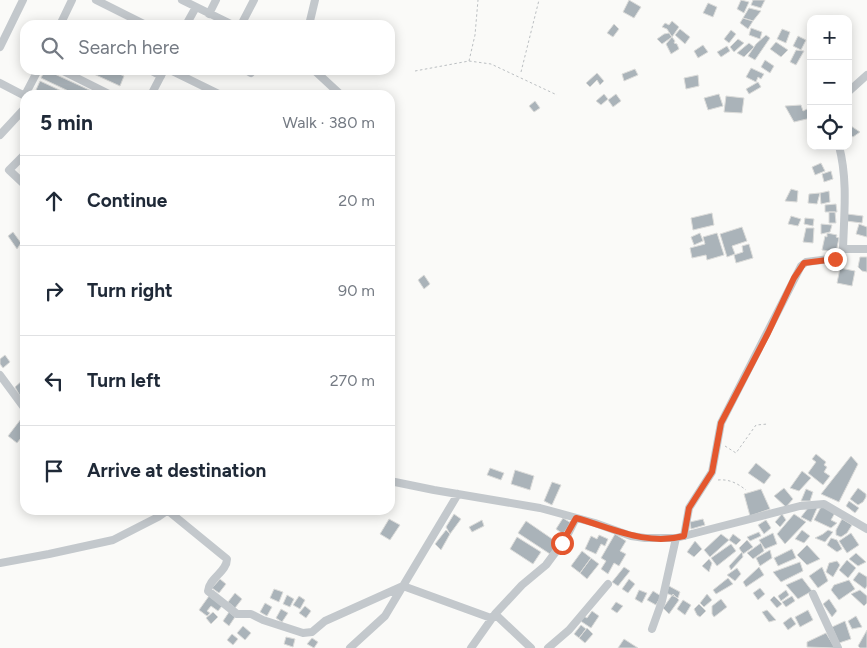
<!DOCTYPE html>
<html lang="en">
<head>
<meta charset="utf-8">
<style>
  :root { --surface:#fff; --page:#f6f6f7; --text:#1f2937; --muted:#747a83; --line:#e0e1e3 }
  body { margin:0; font-family:Figtree,sans-serif; background:var(--page); color:var(--text) }
  .controls { position:absolute; right:15px; top:15px; display:grid; overflow:hidden; border-radius:10px; box-shadow:0 2px 12px #0003 }
  .controls button { width:45px; height:45px; display:grid; place-items:center; padding:0; border:0; border-bottom:1px solid var(--line); background:var(--surface); color:var(--text); font:25px sans-serif }
  .stop { position:absolute; width:15px; height:15px; margin:-11px; border:4px solid #e4572e; border-radius:50%; background:#fff }
  .stop.end { background:#e4572e; border-color:#fff; box-shadow:0 1px 5px #0008 }
  .list { margin:0; padding:0; list-style:none }
  h2 { display:flex; justify-content:space-between; align-items:center; height:65px; margin:0; padding:0 20px; font-size:21px }
  h2 small { font-size:16px; font-weight:400; color:var(--muted) }
  .list li { display:grid; grid-template-columns:32px 1fr auto; gap:15px; align-items:center; box-sizing:border-box; height:90px; padding:0 20px; border-top:1px solid var(--line) }
  .list b { display:block; font-size:19px; white-space:nowrap }
  .list em { font-size:16px; font-style:normal; color:var(--muted) }
  .icon { flex:none; width:28px; height:28px; fill:none; stroke:currentColor; stroke-width:2; stroke-linecap:round; stroke-linejoin:round }
  .map { position:relative; flex:none; width:867px; height:648px; overflow:hidden }
  .search { position:absolute; background:var(--surface); box-shadow:0 2px 12px #0003; left:20px; top:20px; width:375px; height:55px; display:flex; align-items:center; gap:12px; box-sizing:border-box; padding:0 18px; border-radius:15px; color:var(--muted); font-size:19px }
  .panel { position:absolute; background:var(--surface); box-shadow:0 2px 12px #0003; left:20px; top:90px; width:375px; height:425px; border-radius:15px }
  .map>svg:first-child { display:block }
  .building { fill:#aab3b9; stroke:#dcdcda }
  .lines { fill:none; stroke-linecap:round; stroke-linejoin:round }
  .path { stroke:#bbbfc2; stroke-width:1; stroke-dasharray:2.5 2.5; stroke-linecap:butt }
  .street { stroke:#c3c8cc; stroke-width:8 }
  .route { stroke:#e4572e; stroke-width:6 }
</style>
</head>
<body>
<div class="map">
<svg width="867" height="648" viewBox="0 0 867 648">
  <rect width="100%" height="100%" fill="#fafaf8"/>
  <path class="building" d="M629 0 641 7 634 18 623 12Z
    M741 0 749 2 744 13 737 9Z
    M753 0H765L761 8 751 5Z
    M708 3 717 7 713 17 703 13Z
    M749 8 761 11 753 21 743 18Z
    M743 18 753 21 748 29 740 23Z
    M672 21 679 27 672 37 667 29 662 27 665 23 669 25Z
    M614 24 619 29 613 37 607 33Z
    M751 28 762 32 760 39 749 35Z
    M680 29 690 37 685 44 675 35Z
    M782 29 790 32 786 43 777 39Z
    M731 30 736 34 729 43 724 39Z
    M669 33 672 37 662 44 657 39 664 34Z
    M766 35 770 38 755 60 748 56 756 44Z
    M798 36 806 40 801 50 793 46Z
    M672 37 675 41 674 43 677 44 679 49 671 54 666 44Z
    M738 39 744 43 734 52 730 47Z
    M776 42 788 50 781 57 770 49Z
    M749 43 754 47 744 57 737 53Z
    M703 45 708 52 698 58 694 51Z
    M727 46 730 51 721 57 717 52Z
    M796 50 804 51 796 65 790 62Z
    M765 60 774 66 770 73 761 67Z
    M751 68 764 74 761 79 758 77 756 82 746 77Z
    M635 69 638 75 624 81 622 74Z
    M45 70H46L100 95H77L41 78Z
    M85 70H110L124 76 120 86Z
    M597 73 604 81 600 85 597 80 590 87 586 83Z
    M698 75 699 86 686 89 684 78Z
    M40 81 70 95H46L36 90Z
    M758 82 761 87 749 94 746 89Z
    M604 94 608 99 601 105 596 101Z
    M616 94 621 101 613 107 608 100Z
    M719 94 723 106 708 110 704 98Z
    M726 96 744 98 742 113 724 112Z
    M535 101 540 108 534 112 529 106Z
    M801 105 803 111 809 108 811 118 794 122 785 106Z
    M851 126 860 132 853 137 848 133V128Z
    M821 163 825 171 815 175 812 167Z
    M831 171 833 179 824 182 822 174Z
    M791 189 798 191 797 202 785 201Z
    M829 191 830 202 821 204 820 193Z
    M820 193 817 204 808 203 809 194Z
    M836 204 837 212H825V205Z
    M829 212H835L836 223H829Z
    M712 213 714 225 693 230 691 218Z
    M847 214 863 216 862 223 846 221Z
    M791 216 801 219 798 226 788 224Z
    M805 218 814 219 813 226 804 224Z
    M821 224 832 225 830 232 821 234Z
    M859 224 867 227V237L856 234Z
    M742 227 747 241 732 246 735 254 727 257 720 234Z
    M806 228H814L813 243 803 242Z
    M13 232 21 243 17 249 8 236Z
    M700 233 703 241 694 245 691 237Z
    M717 233 724 255 707 260 706 255 692 258 690 248 705 244 703 237Z
    M827 233 837 235 836 237 839 238 836 252 822 250 825 236 827 237Z
    M749 244 753 258 736 263 734 255 743 252 742 246Z
    M860 257H867V272L862 271 858 267Z
    M840 268 855 271 852 286 837 283Z
    M424 275 430 284 424 289 418 280Z
    M5 355 10 362 3 368 0 364V359Z
    M24 379 25 391 20 396 15 387Z
    M24 415 25 433 17 443 8 436Z
    M816 454 826 462 824 465 827 467 824 472 830 476 823 485 808 473 816 462 812 459Z
    M851 456 858 464 839 502 821 494Z
    M756 463 771 475 764 484 748 473Z
    M490 468 504 473 501 480 487 475Z
    M515 470 534 476 530 490 511 484Z
    M802 471 811 478 799 491 790 488Z
    M552 482 561 485 552 505 544 501Z
    M784 488 793 499 786 507 774 496Z
    M858 488 866 494V497L863 502 858 505 850 499Z
    M761 489 770 509 750 516 744 494Z
    M806 489 813 492 810 501H801Z
    M849 501 859 508 855 513 846 506Z
    M822 505 836 511 831 520 837 523 831 528 814 520Z
    M818 506 811 522 801 517 808 508Z
    M454 514 461 519 450 534 446 527Z
    M782 514 786 520 780 527 775 522Z
    M794 514 806 522 785 544 777 534Z
    M563 518 571 523 563 534 556 529Z
    M389 519 400 525 390 540 380 534Z
    M703 519 705 525 691 529 690 522Z
    M842 519 852 525 847 533 841 537 836 535V530Z
    M482 520 484 526 472 532 469 527Z
    M766 520 771 528 764 534 758 525Z
    M526 521 558 543 550 554 518 533Z
    M446 530 450 534 441 550 435 544Z
    M802 530 810 536 804 543 795 539Z
    M828 530 833 532 825 542 815 538 823 534Z
    M759 532 761 536 750 541 747 537Z
    M773 533 777 544 765 549 759 540Z
    M851 533 859 545 847 553 839 541Z
    M615 534 626 541 620 551 626 554 619 566 614 563 608 574 601 569 606 561 601 558Z
    M721 534 729 540 710 557 704 550Z
    M733 534 741 540 736 545 729 540Z
    M599 535 608 539 605 546 601 544 596 554 585 549 591 536 597 539Z
    M517 537 541 552 533 564 510 549Z
    M831 538 837 540 842 549 837 552 827 545Z
    M747 540 753 547 743 554 739 548Z
    M695 541 702 549 694 557 687 552Z
    M761 543 764 551 753 559 747 553Z
    M731 544 736 551 717 566 711 558Z
    M807 545 820 559 807 565 797 555Z
    M792 549 796 558 778 566 774 558Z
    M770 550 772 558 760 566 756 558Z
    M582 551 591 558 580 573 571 566Z
    M742 552 743 557 731 570 729 566Z
    M856 553 866 562 858 566 849 559Z
    M591 558 599 564 587 579 580 573Z
    M709 559 712 563 709 572 702 566Z
    M847 560 856 568 848 578 839 570Z
    M837 561 840 565 833 577 826 572 829 563Z
    M800 562 803 571 781 582 773 572Z
    M624 567 630 571 618 586 612 582Z
    M759 567 764 575 746 587 743 582Z
    M822 567 828 581 818 588 809 576Z
    M737 568 741 574 735 581 727 575Z
    M859 572 867 577V586L865 589 853 580Z
    M728 578 733 584 716 594 713 590Z
    M802 578 812 591 798 599 786 585Z
    M220 579 226 584 219 593 212 588Z
    M629 579 635 584 628 593 622 589Z
    M849 580 855 589 839 600 831 590 834 585Z
    M669 586 680 592 678 598 666 593Z
    M760 588 765 594 758 600 753 593Z
    M274 589 283 592 279 602 270 598Z
    M639 590 647 593 642 603 635 599Z
    M786 590 789 595 781 601 778 596Z
    M860 590 867 596V603L864 606 851 594Z
    M653 591 661 596 656 605 647 600Z
    M235 593 242 599 235 608 228 602Z
    M673 594 679 600 669 614 663 608Z
    M707 594 712 600 704 607 700 603Z
    M287 595 294 599 290 607 283 604Z
    M209 596 222 606 218 611 211 606 207 611 210 613 207 616 199 610Z
    M299 596 305 600 300 609 293 605Z
    M774 596 782 604 777 608 770 600Z
    M792 596 795 601 786 607 782 602Z
    M721 599 727 607 714 617 712 614V606Z
    M829 599 837 611 832 617 823 604Z
    M683 600 691 605 685 615 677 609Z
    M616 602 623 606 617 613 611 609Z
    M265 603 272 607 267 616 260 612Z
    M699 604 706 611 700 617 697 615 694 609Z
    M305 606 311 611 306 618 299 613Z
    M281 609 288 613 282 622 276 618Z
    M767 610 776 620 769 622 762 612Z
    M808 610 813 620 800 627 795 617Z
    M592 611 599 616 591 628 579 620 582 615 587 618Z
    M213 612 218 617 211 624 206 618Z
    M229 612 235 617 229 626 223 621Z
    M856 616 862 627 852 629 848 621Z
    M791 617 796 624 788 630 783 623Z
    M845 621 851 639 839 643 832 627Z
    M581 625 586 629 579 638 574 634Z
    M243 626 251 633 245 640 237 633Z
    M587 628 593 634 585 643 579 638Z
    M867 630V648H860L858 646Z
    M826 633 835 648 807 647V642Z
    M232 634 238 639 233 645 227 640Z
    M286 637 295 639 293 647 284 644Z
    M312 638 318 642 314 648 307 644Z
    M624 639 638 648H618Z"/>
  <g class="lines">
    <path class="path" d="M469 61 475 35 478 0
      M415 71 469 61 491 64 557 95
      M521 72 539 0
      M725 446 736 453 756 425 768 424
      M718 480C729 479 737 483 746 490"/>
    <path class="street" d="M96 0 146 25
      M182 0 233 25
      M209 14 216 0
      M60 25 72 0
      M186 25 196 7
      M241 25 254 0
      M309 25 315 0
      M0 47 23 0
      M61 70 111 95
      M150 70 161 76
      M170 70 221 95
      M246 70 251 73 252 70
      M314 70 341 95
      M0 83 25 96
      M848 92 867 75
      M25 95 38 70
      M151 95 164 70
      M0 135 25 108
      M839 146C848 180 844 215 843 249
      M25 154 9 170 25 185
      M0 375 25 409
      M390 481 434 490 540 508 595 523 631 536 645 538H676L800 506 824 504 867 529
      M167 510 227 559C227 572 209 578 208 591L237 614H251L263 620 303 633 312 632 325 621 403 586 491 618
      M684 536 689 508 712 472 721 423 801 266 806 262 837 258 843 249H867
      M0 563 49 554 113 540 158 517 168 510
      M813 594 838 648
      M495 614 531 648
      M652 629 662 601 676 538
      M350 648 385 616 458 494
      M471 648 495 614 522 585 546 565 566 538 576 518
      M548 648 569 630 608 584"/>
  </g>
  <g class="lines">
    <path class="route" d="M562 543 576 518C612 528 646 546 684 536L689 508 712 472 721 423 768 333 794 278 804 263 835 259"/>
  </g>
</svg>
<div class="controls">
<button>+</button>
<button>−</button>
<button><svg class="icon" aria-label="locate" viewBox="0 0 24 24"><circle cx="12" cy="12" r="6"/><path d="M12 2v4M12 18v4M2 12h4M18 12h4"/></svg></button>
</div>
<div class="stop" style="left:562px;top:543px"></div>
<div class="stop end" style="left:835px;top:259px"></div>
<div class="search"><svg class="icon" aria-label="search" viewBox="0 0 24 24"><circle cx="10" cy="10" r="6"/><path d="M15 15l6 6"/></svg>Search here</div>
<section class="panel">
<h2>5 min<small>Walk · 380 m</small></h2>
<ul class="list">
<li><svg class="icon" aria-label="ahead" viewBox="0 0 24 24"><path d="M12 20V5M6 11l6-6 6 6"/></svg><div><b>Continue</b></div><em>20 m</em></li>
<li><svg class="icon" aria-label="right" viewBox="0 0 24 24"><path d="M7 20v-9h11M14 6l5 5-5 5"/></svg><div><b>Turn right</b></div><em>90 m</em></li>
<li><svg class="icon" aria-label="left" viewBox="0 0 24 24"><path d="M17 20v-9H6M10 6l-5 5 5 5"/></svg><div><b>Turn left</b></div><em>270 m</em></li>
<li><svg class="icon" aria-label="arrive" viewBox="0 0 24 24"><path d="M6 21V4h12l-3 4 3 4H6"/></svg><div><b>Arrive at destination</b></div></li>
</ul>
</section>
</div>
</body>
</html>
